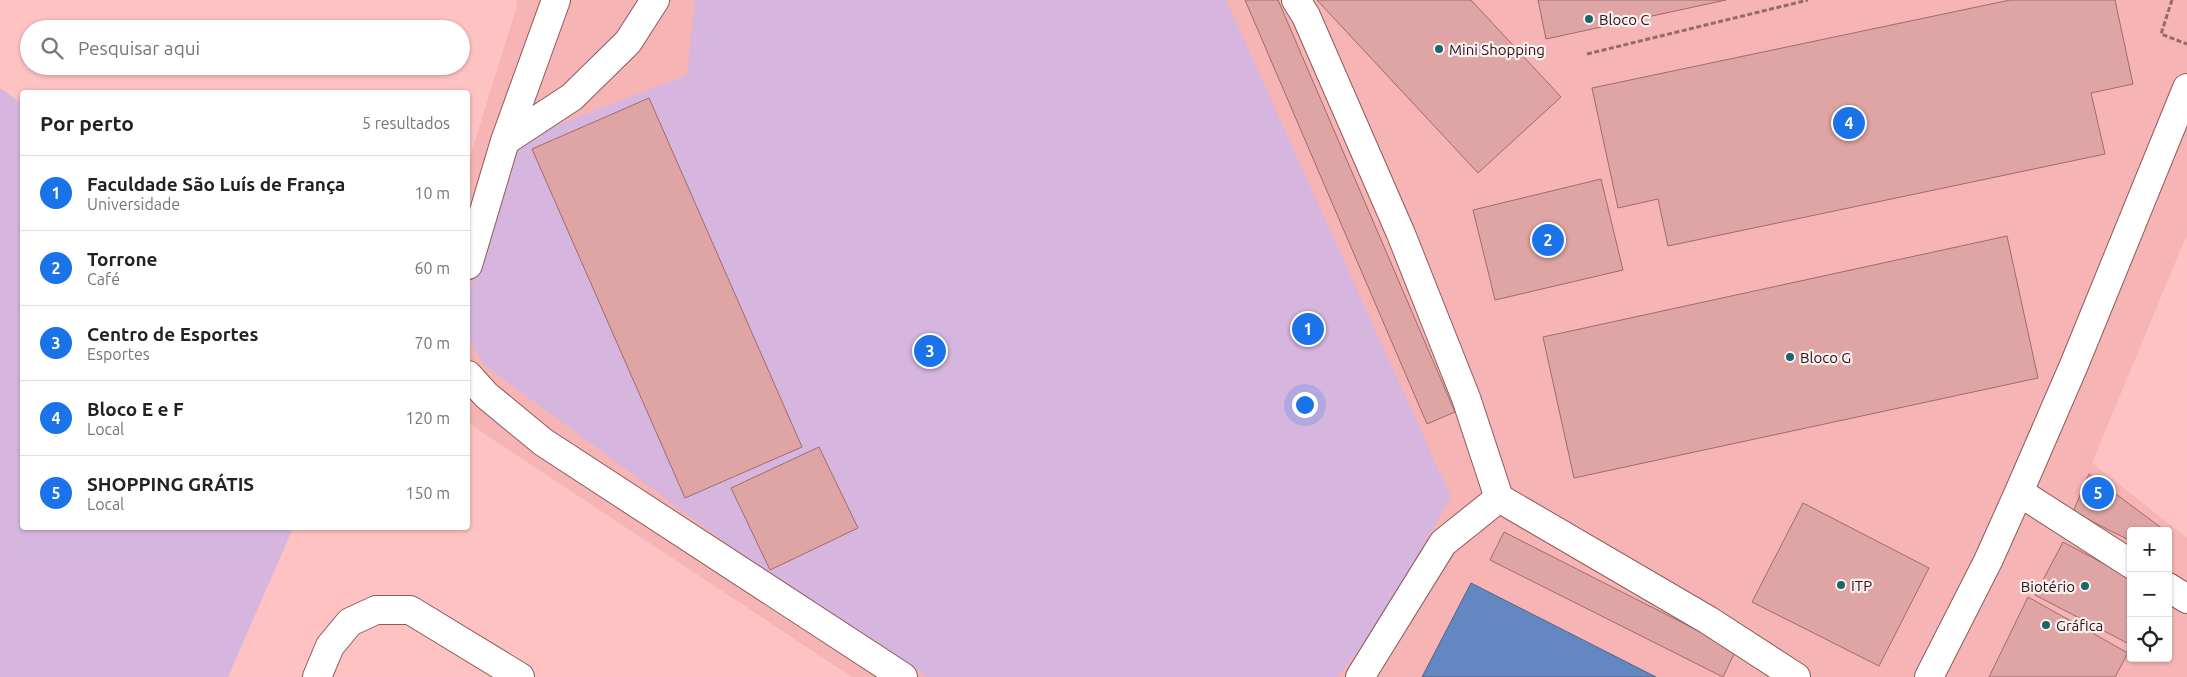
<!DOCTYPE html>
<html lang="pt">
<head>
<meta charset="utf-8">
<style>
  :root { --surface:#fff; --page:#f6f6f6; --text:#222; --muted:#767676; --line:#e0e0e0; --accent:#1a73e8 }
  body { margin:0; font-family:Ubuntu,sans-serif; background:var(--page); color:var(--text) }
  .controls { position:absolute; right:15px; bottom:15px; display:grid; overflow:hidden; border-radius:5px; box-shadow:0 1px 4px #0004 }
  .controls button { width:45px; height:45px; display:grid; place-items:center; padding:0; border:0; border-bottom:1px solid var(--line); background:var(--surface); color:var(--text); font:25px sans-serif }
  .you { position:absolute; left:1304px; top:404px; width:18px; height:18px; margin:-12px; border:4px solid #fff; border-radius:50%; background:#1a73e8; box-shadow:0 0 0 8px #1a73e833 }
  .badge { display:grid; place-items:center; width:32px; height:32px; border-radius:50%; background:var(--accent); color:#fff; font-size:16px; font-weight:700 }
  .pin { position:absolute; translate:-50% -50%; border:2px solid #fff; box-shadow:0 1px 5px #0006 }
  .list { margin:0; padding:0; list-style:none }
  h2 { display:flex; justify-content:space-between; align-items:center; height:65px; margin:0; padding:0 20px; font-size:21px }
  h2 small { font-size:16px; font-weight:400; color:var(--muted) }
  .list li { display:grid; grid-template-columns:32px 1fr auto; gap:15px; align-items:center; box-sizing:border-box; height:75px; padding:0 20px; border-top:1px solid var(--line) }
  .list b { display:block; font-size:19px; white-space:nowrap }
  .list p { margin:0; font-size:16px; white-space:nowrap; color:var(--muted) }
  .list em { font-size:16px; font-style:normal; color:var(--muted) }
  .icon { flex:none; width:28px; height:28px; fill:none; stroke:currentColor; stroke-width:2; stroke-linecap:round; stroke-linejoin:round }
  .map { position:relative; flex:none; width:2187px; height:677px; overflow:hidden }
  .search { position:absolute; background:var(--surface); box-shadow:0 1px 4px #0004; left:20px; top:20px; width:450px; height:55px; display:flex; align-items:center; gap:12px; box-sizing:border-box; padding:0 18px; border-radius:28px; color:var(--muted); font-size:19px }
  .panel { position:absolute; background:var(--surface); box-shadow:0 1px 4px #0004; left:20px; top:90px; width:450px; height:440px; border-radius:5px }
  .map>svg:first-child { display:block }
  .built { fill:#f6b4b4; fill-rule:evenodd }
  .green { fill:#d6b6de }
  .water { fill:#6387c1; stroke:#51648d }
  .building { fill:#dea5a4; stroke:#a06b6b }
  .lines { fill:none; stroke-linecap:round; stroke-linejoin:round }
  .minor-casing { stroke:#8e5b5b; stroke-width:30 }
  .path { stroke:#926b6a; stroke-width:3; stroke-dasharray:5 2.5; stroke-linecap:butt }
  .minor { stroke:#fff; stroke-width:28 }
  .poi-dot { fill:#19676a; stroke:#fdf0f0; stroke-width:2 }
  .labels { text-anchor:middle; dominant-baseline:central; stroke-width:4.5; stroke-linejoin:round; paint-order:stroke }
  .poi-label { font-size:15px; fill:#271313; stroke:#fdf0f0; text-anchor:start }
</style>
</head>
<body>
<div class="map">
<svg width="2187" height="677" viewBox="0 0 2187 677">
  <rect width="100%" height="100%" fill="#fdc2c1"/>
  <path class="built" d="M516 0H2187V234L2092 463 2187 538V677H852L468 423V163L517 6ZM2131 531H2168V658H2131Z"/>
  <path class="green" d="M695 0H1226L1451 497 1377 627 1337 677H928L768 574 483 364 468 337V312L471 287 521 139 687 75Z
    M0 88 22 104V528H293L228 677H0Z"/>
  <path class="water" d="M1471 583 1656 677H1422Z"/>
  <path class="building" d="M1245 0H1278L1455 412 1427 424Z
    M1317 0H1471L1561 97 1478 173Z
    M1538 0H1726L1546 39Z
    M2010 0H2115L2133 84 2091 93 2105 154 1668 246 1658 199 1618 208 1592 88Z
    M649 98 802 447 685 498 532 149Z
    M1601 179 1623 270 1495 300 1473 210Z
    M2007 236 2038 378 1574 478 1543 337Z
    M819 447 858 528 770 570 731 488Z
    M2089 474 2163 529 2162 531H2131V541L2073 512Z
    M1803 503 1929 568 1879 666 1752 602Z
    M1504 532 1736 650 1723 677 1490 560Z
    M2063 542 2131 578V645L2035 595Z
    M2028 597 2128 653 2115 677H1989Z"/>
  <g class="lines">
    <defs>
      <path id="minor" d="M1296 0 1306 16 1401 234 1466 398 1499 498 1708 620 1796 677
        M505 141 572 97 628 42 655 0
        M468 265 505 141 556 0
        M468 375 486 395 543 442 903 677
        M2019 492 2131 564
        M2168 587 2187 599
        M317 677 330 646 350 622 376 610H410L520 677
        M1360 677 1443 543 1499 498
        M1929 677 1988 561 2019 492 2074 365 2187 88"/>
    </defs>
    <use href="#minor" class="minor-casing"/>
    <path class="path" d="M2172 0 2161 34 2187 44
      M1587 54 1808 0"/>
    <use href="#minor" class="minor"/>
  </g>
  <g class="poi-dot">
    <circle cx="1589" cy="19" r="5"/>
    <circle cx="1439" cy="49" r="5"/>
    <circle cx="1790" cy="357" r="5"/>
    <circle cx="1841" cy="585" r="5"/>
    <circle cx="2085" cy="586" r="5"/>
    <circle cx="2046" cy="625" r="5"/>
  </g>
  <g class="labels">
    <g class="poi-label">
      <text x="1599" y="19">Bloco C</text>
      <text x="1449" y="49">Mini Shopping</text>
      <text x="1800" y="357">Bloco G</text>
      <text x="1851" y="585">ITP</text>
      <text x="2075" y="586" text-anchor="end">Biotério</text>
      <text x="2056" y="625">Gráfica</text>
    </g>
  </g>
</svg>
<div class="controls">
<button>+</button>
<button>−</button>
<button><svg class="icon" aria-label="locate" viewBox="0 0 24 24"><circle cx="12" cy="12" r="6"/><path d="M12 2v4M12 18v4M2 12h4M18 12h4"/></svg></button>
</div>
<div class="you"></div>
<div class="pin badge" style="left:1308px;top:329px">1</div>
<div class="pin badge" style="left:1548px;top:240px">2</div>
<div class="pin badge" style="left:930px;top:351px">3</div>
<div class="pin badge" style="left:1849px;top:123px">4</div>
<div class="pin badge" style="left:2098px;top:493px">5</div>
<div class="search"><svg class="icon" aria-label="search" viewBox="0 0 24 24"><circle cx="10" cy="10" r="6"/><path d="M15 15l6 6"/></svg>Pesquisar aqui</div>
<section class="panel">
<h2>Por perto<small>5 resultados</small></h2>
<ul class="list">
<li><span class="badge">1</span><div><b>Faculdade São Luís de França</b><p>Universidade</p></div><em>10 m</em></li>
<li><span class="badge">2</span><div><b>Torrone</b><p>Café</p></div><em>60 m</em></li>
<li><span class="badge">3</span><div><b>Centro de Esportes</b><p>Esportes</p></div><em>70 m</em></li>
<li><span class="badge">4</span><div><b>Bloco E e F</b><p>Local</p></div><em>120 m</em></li>
<li><span class="badge">5</span><div><b>SHOPPING GRÁTIS</b><p>Local</p></div><em>150 m</em></li>
</ul>
</section>
</div>
</body>
</html>
